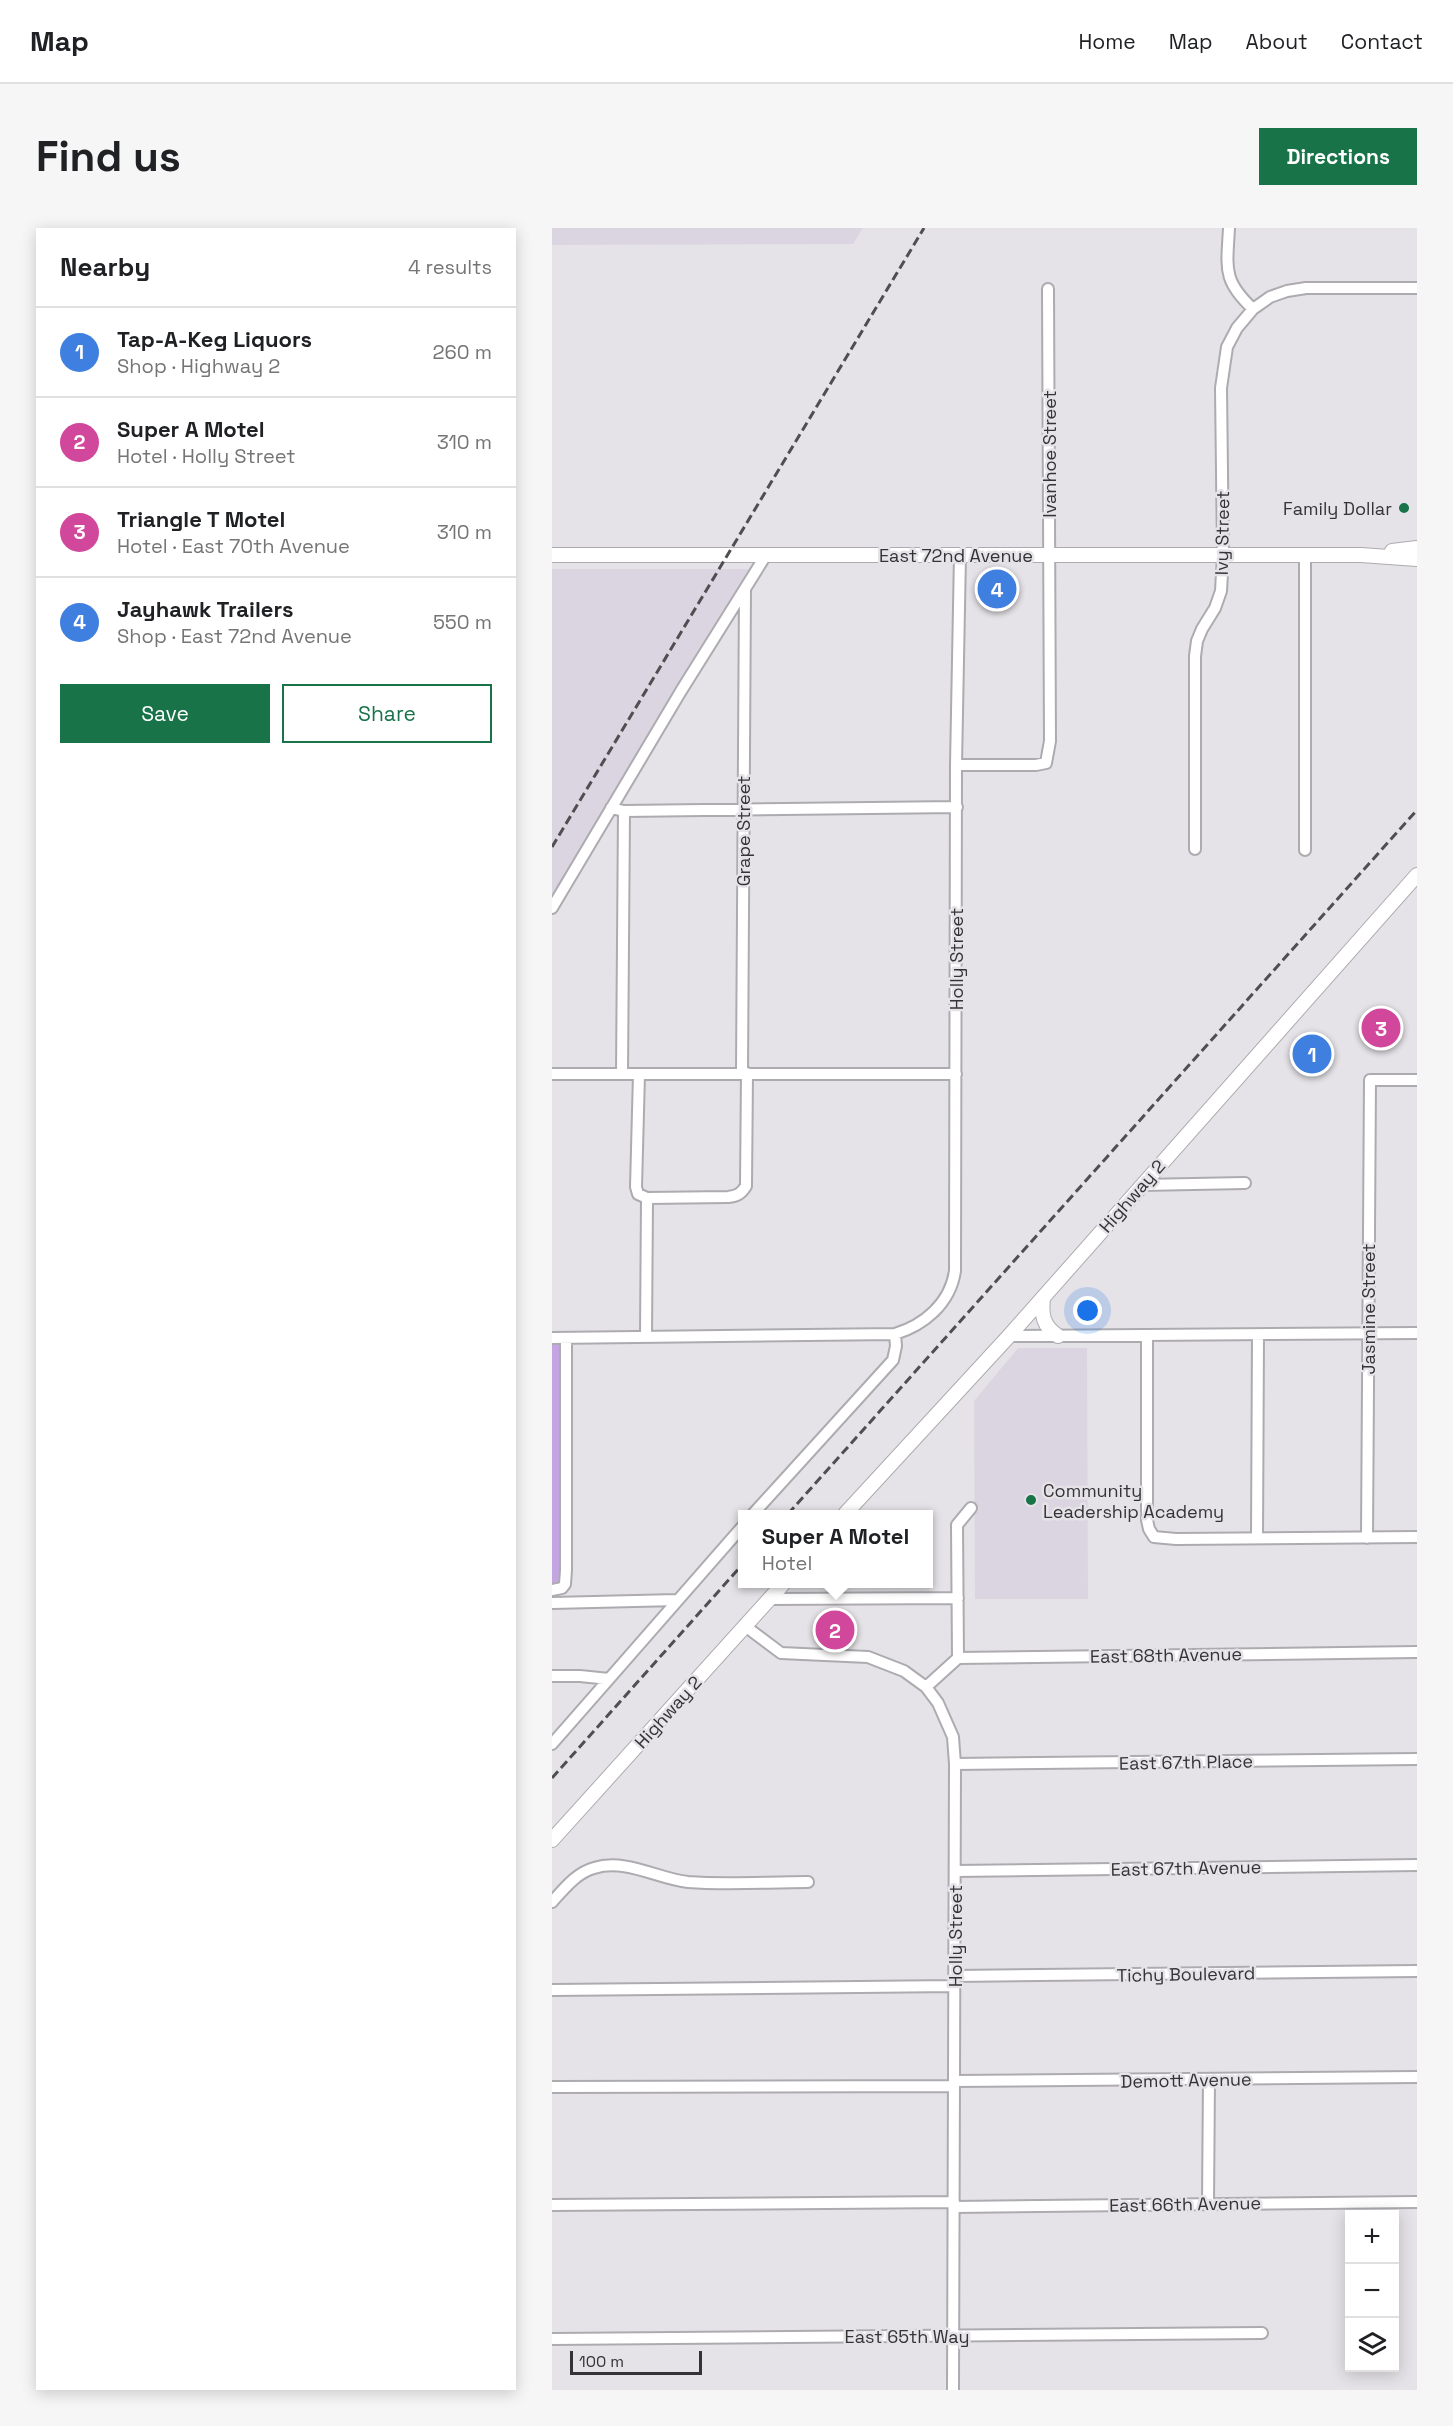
<!DOCTYPE html>
<html lang="en">
<head>
<meta charset="utf-8">
<style>
  :root { --surface:#fff; --page:#f6f6f6; --text:#202124; --muted:#757577; --line:#e0e0e0; --accent:#187348 }
  body { margin:0; font-family:"Space Grotesk",sans-serif; background:var(--page); color:var(--text) }
  .controls { position:absolute; right:18px; bottom:18px; display:grid; overflow:hidden; border-radius:0px; box-shadow:0 3px 15px #0003 }
  .controls button { width:54px; height:54px; display:grid; place-items:center; padding:0; border:0; border-bottom:2px solid var(--line); background:var(--surface); color:var(--text); font:30px sans-serif }
  .scale { position:absolute; left:18px; bottom:15px; width:132px; box-sizing:border-box; padding-left:6px; border:3px solid #343335; border-top:0; font-size:16px; line-height:21px; white-space:nowrap; color:#343335; -webkit-text-stroke:4px #e5e3e7; paint-order:stroke }
  .you { position:absolute; left:536px; top:1083px; width:21px; height:21px; margin:-15px; border:4px solid #fff; border-radius:50%; background:#1a73e8; box-shadow:0 0 0 9px #1a73e833 }
  .badge { display:grid; place-items:center; width:39px; height:39px; border-radius:50%; background:var(--accent); color:#fff; font-size:20px; font-weight:700 }
  .pin { position:absolute; translate:-50% -50%; border:3px solid #fff; box-shadow:0 2px 6px #0006 }
  .popup { position:absolute; left:186px; top:1282px; width:195px; height:78px; box-sizing:border-box; display:grid; place-content:center; border-radius:0px; background:var(--surface); filter:drop-shadow(0 2px 4px #0005); font-size:20px; white-space:nowrap; color:var(--muted) }
  .popup b { font-size:22px; color:var(--text) }
  .popup::after { content:''; position:absolute; left:50%; top:100%; margin-left:-12px; border:12px solid transparent; border-top-color:var(--surface) }
  .list { margin:0; padding:0; list-style:none }
  h2 { display:flex; justify-content:space-between; align-items:center; height:78px; margin:0; padding:0 24px; font-size:26px }
  h2 small { font-size:20px; font-weight:400; color:var(--muted) }
  .list li { display:grid; grid-template-columns:39px 1fr auto; gap:18px; align-items:center; box-sizing:border-box; height:90px; padding:0 24px; border-top:2px solid var(--line) }
  .list b { display:block; font-size:22px; white-space:nowrap }
  .list p { margin:0; font-size:20px; white-space:nowrap; color:var(--muted) }
  .list em { font-size:20px; font-style:normal; color:var(--muted) }
  .actions { display:flex; gap:12px; padding:18px 24px }
  .actions a { flex:1; padding:14px 0; border:2px solid var(--accent); border-radius:0px; text-align:center; font-size:21px; color:var(--accent) }
  .actions .main { background:var(--accent); color:#fff }
  .icon { flex:none; width:33px; height:33px; fill:none; stroke:currentColor; stroke-width:2; stroke-linecap:round; stroke-linejoin:round }
  .map { position:relative; flex:none; width:865px; height:2162px; overflow:hidden; border-radius:0px }
  header { display:flex; align-items:center; gap:36px; box-sizing:border-box; height:84px; padding:0 30px; background:var(--surface); border-bottom:2px solid var(--line) }
  header strong { font-size:28px }
  nav { display:flex; gap:33px; margin-inline-start:auto; font-size:21px }
  .intro { display:flex; align-items:center; justify-content:space-between; box-sizing:border-box; height:144px; padding:0 36px }
  h1 { margin:0; font-size:42px }
  .button { padding:15px 27px; border-radius:0px; background:var(--accent); color:#fff; font-size:21px; font-weight:700 }
  main { display:flex; gap:36px; padding:0 36px }
  aside { flex:1; background:var(--surface); border-radius:0px; box-shadow:0 3px 15px #0003 }
  .map>svg:first-child { display:block }
  .built { fill:#dbd5e1 }
  .green { fill:#c3a5e2 }
  .lines { fill:none; stroke-linecap:round; stroke-linejoin:round }
  .minor-casing { stroke:#adabb0; stroke-width:14 }
  .major-casing { stroke:#adabb0; stroke-width:16 }
  .minor { stroke:#fff; stroke-width:10 }
  .major { stroke:#fff; stroke-width:14 }
  .rail { stroke:#4f4e50; stroke-width:3; stroke-dasharray:9 4.5; stroke-linecap:butt }
  .poi-dot { fill:#187348; stroke:#e5e3e7; stroke-width:2 }
  .labels { text-anchor:middle; dominant-baseline:central; stroke-width:5; stroke-linejoin:round; paint-order:stroke }
  .street-label { font-size:18px; fill:#343335; stroke:#e5e3e7 }
  .poi-label { font-size:18px; fill:#343335; stroke:#e5e3e7; text-anchor:end }
</style>
</head>
<body>
<header>
<strong>Map</strong>
<nav><a>Home</a><a>Map</a><a>About</a><a>Contact</a></nav>
</header>
<div class="intro"><h1>Find us</h1><a class="button">Directions</a></div>
<main>
<aside>
<h2>Nearby<small>4 results</small></h2>
<ul class="list">
<li><span class="badge" style="background:#3f7fe0">1</span><div><b>Tap-A-Keg Liquors</b><p>Shop · Highway 2</p></div><em>260 m</em></li>
<li><span class="badge" style="background:#d1479c">2</span><div><b>Super A Motel</b><p>Hotel · Holly Street</p></div><em>310 m</em></li>
<li><span class="badge" style="background:#d1479c">3</span><div><b>Triangle T Motel</b><p>Hotel · East 70th Avenue</p></div><em>310 m</em></li>
<li><span class="badge" style="background:#3f7fe0">4</span><div><b>Jayhawk Trailers</b><p>Shop · East 72nd Avenue</p></div><em>550 m</em></li>
</ul>
<div class="actions"><a class="main">Save</a><a>Share</a></div>
</aside>
<div class="map">
<svg width="865" height="2162" viewBox="0 0 865 2162">
  <rect width="100%" height="100%" fill="#e5e3e7"/>
  <path class="built" d="M0 0H311L301 16 0 17Z
    M0 341H197L0 668Z
    M466 1120H535L536 1371H423L422 1173Z"/>
  <path class="green" d="M0 1110H14L13 1351 0 1356Z"/>
  <g class="lines">
    <defs>
      <path id="minor" d="M677 0C675 40 670 52 701 81
        M753 327V622
        M404 537H484L494 535 498 513 496 61
        M59 580 72 583 405 579
        M643 621V428L645 413 650 401 663 380 669 363 671 327 669 160 675 119 685 100 701 81 718 69 735 63 754 60H865
        M0 680 129 463 214 327
        M190 845 193 362
        M0 846H404
        M70 846 72 583
        M87 846 84 959 86 966 95 970 176 969C185 968 189 966 194 958L195 845
        M590 957 693 955
        M457 1108 865 1105
        M595 1108V1292L597 1301 602 1309 624 1311 865 1309
        M94 1109 95 970
        M0 1110 343 1106C372 1097 398 1076 403 1043L404 537 408 327
        M201 1286 341 1132 344 1118 343 1106
        M705 1310 706 1107
        M815 1310 818 852H865
        M0 1362 10 1360 13 1356 14 1342V1110
        M217 1371 406 1370
        M0 1375 125 1372
        M193 1398 229 1425 316 1429 352 1443 374 1459 386 1475 401 1509 403 1536 401 2162
        M406 1430 405 1297 419 1280
        M0 1448H28L57 1451 190 1299
        M374 1459 406 1430 865 1424
        M0 1516 57 1451
        M403 1536 865 1531
        M403 1643 865 1637
        M0 1674C12 1661 24 1645 42 1640 74 1630 106 1651 136 1654 176 1657 216 1654 256 1654
        M402 1748 865 1743
        M0 1762 402 1758
        M402 1853 865 1849
        M0 1859 402 1858
        M656 1976 657 1851
        M0 1977 402 1974
        M402 1979 865 1974
        M0 2111 710 2105"/>
      <path id="major" d="M840 323 865 320
        M0 327H809L865 331
        M491 1070C489 1087 491 1098 506 1108
        M293 1286 457 1108 865 647
        M0 1612 231 1356"/>
    </defs>
    <use href="#minor" class="minor-casing"/>
    <use href="#major" class="major-casing"/>
    <use href="#minor" class="minor"/>
    <use href="#major" class="major"/>
    <path class="rail" d="M0 619 372 0
      M236 1286 865 582
      M0 1550 190 1337"/>
  </g>
  <g class="poi-dot">
    <circle cx="852" cy="280" r="6"/>
    <circle cx="479" cy="1272" r="6"/>
  </g>
  <g class="labels">
    <g class="street-label">
      <text transform="translate(497 226) rotate(-90)">Ivanhoe Street</text>
      <text transform="translate(670 305) rotate(-89)">Ivy Street</text>
      <text x="404" y="327">East 72nd Avenue</text>
      <text transform="translate(191 603) rotate(-90)">Grape Street</text>
      <text transform="translate(404 731) rotate(-90)">Holly Street</text>
      <text transform="translate(580 968) rotate(-49)">Highway 2</text>
      <text transform="translate(816 1081) rotate(-90)">Jasmine Street</text>
      <text transform="translate(614 1427) rotate(-1)">East 68th Avenue</text>
      <text transform="translate(116 1484) rotate(-48)">Highway 2</text>
      <text transform="translate(634 1534) rotate(-1)">East 67th Place</text>
      <text transform="translate(634 1640) rotate(-1)">East 67th Avenue</text>
      <text transform="translate(403 1708) rotate(-90)">Holly Street</text>
      <text transform="translate(634 1746) rotate(-1)">Tichy Boulevard</text>
      <text transform="translate(634 1852) rotate(-1)">Demott Avenue</text>
      <text transform="translate(633 1976) rotate(-1)">East 66th Avenue</text>
      <text x="355" y="2108">East 65th Way</text>
    </g>
    <g class="poi-label">
      <text x="840" y="280">Family Dollar</text>
      <text x="491" y="1262" text-anchor="start">Community<tspan x="491" dy="21">Leadership Academy</tspan></text>
    </g>
  </g>
</svg>
<div class="controls">
<button>+</button>
<button>−</button>
<button><svg class="icon" aria-label="layers" viewBox="0 0 24 24"><path d="M12 4l9 5-9 5-9-5zM3 14l9 5 9-5"/></svg></button>
</div>
<div class="scale">100 m</div>
<div class="you"></div>
<div class="pin badge" style="left:760px;top:826px;background:#3f7fe0">1</div>
<div class="pin badge" style="left:283px;top:1402px;background:#d1479c">2</div>
<div class="popup"><b>Super A Motel</b>Hotel</div>
<div class="pin badge" style="left:829px;top:800px;background:#d1479c">3</div>
<div class="pin badge" style="left:445px;top:361px;background:#3f7fe0">4</div>
</div>
</main>
</body>
</html>
